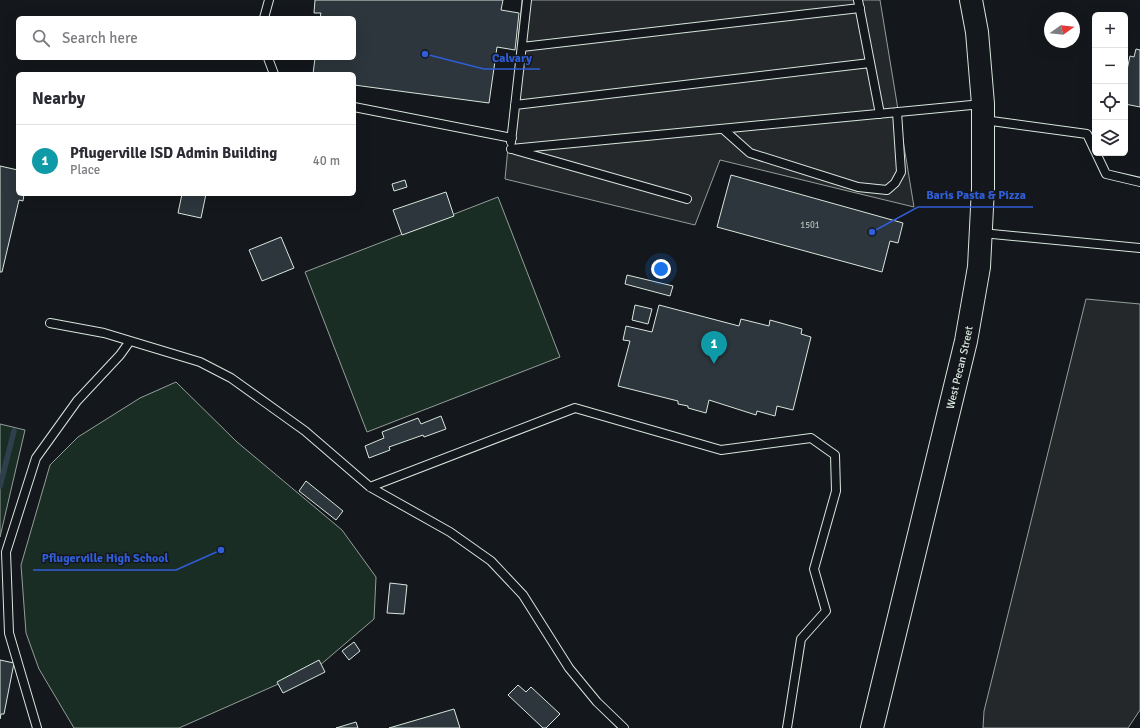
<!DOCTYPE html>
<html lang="en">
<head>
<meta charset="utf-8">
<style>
  :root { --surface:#fff; --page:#f7f7f7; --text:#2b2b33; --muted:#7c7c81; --line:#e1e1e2; --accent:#7c3aed }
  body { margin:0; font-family:Signika,sans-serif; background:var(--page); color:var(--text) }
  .controls { position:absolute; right:12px; top:12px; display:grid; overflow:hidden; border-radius:6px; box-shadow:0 4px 16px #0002 }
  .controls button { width:36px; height:36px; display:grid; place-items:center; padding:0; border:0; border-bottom:1px solid var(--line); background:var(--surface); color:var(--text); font:20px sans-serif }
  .compass { position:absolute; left:1044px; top:12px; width:36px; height:36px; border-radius:50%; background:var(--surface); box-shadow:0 4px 16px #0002; rotate:75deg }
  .you { position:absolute; left:661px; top:269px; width:14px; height:14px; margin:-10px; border:3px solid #fff; border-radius:50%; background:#1a73e8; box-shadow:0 0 0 6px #1a73e833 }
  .badge { display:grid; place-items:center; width:26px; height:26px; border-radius:50%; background:var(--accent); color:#fff; font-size:13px; font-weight:700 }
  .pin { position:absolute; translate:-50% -33px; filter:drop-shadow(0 1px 2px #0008) }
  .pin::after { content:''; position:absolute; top:21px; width:14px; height:12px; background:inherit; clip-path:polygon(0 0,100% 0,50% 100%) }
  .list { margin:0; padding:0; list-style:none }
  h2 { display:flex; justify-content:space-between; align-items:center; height:52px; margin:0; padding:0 16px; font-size:17px }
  h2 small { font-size:13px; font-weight:400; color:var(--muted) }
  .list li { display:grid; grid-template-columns:26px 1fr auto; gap:12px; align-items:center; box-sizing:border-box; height:72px; padding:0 16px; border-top:1px solid var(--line) }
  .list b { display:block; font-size:15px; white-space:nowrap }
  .list p { margin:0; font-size:13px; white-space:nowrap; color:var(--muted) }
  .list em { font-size:13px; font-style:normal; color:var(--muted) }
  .icon { flex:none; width:22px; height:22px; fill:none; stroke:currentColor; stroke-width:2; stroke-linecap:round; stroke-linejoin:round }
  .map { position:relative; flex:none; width:1140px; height:728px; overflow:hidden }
  .search { position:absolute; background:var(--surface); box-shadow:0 4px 16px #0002; left:16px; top:16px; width:340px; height:44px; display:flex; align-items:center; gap:10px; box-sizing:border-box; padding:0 14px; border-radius:6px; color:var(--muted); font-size:15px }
  .panel { position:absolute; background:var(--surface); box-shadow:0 4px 16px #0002; left:16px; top:72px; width:340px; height:124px; border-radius:6px }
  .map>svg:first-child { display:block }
  .green { fill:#1a2d24; stroke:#939e99 }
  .parking { fill:#24282b; stroke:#939e99 }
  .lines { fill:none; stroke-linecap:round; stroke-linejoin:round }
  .stream { stroke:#2f3f4d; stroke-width:5.5 }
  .building { fill:#2c363c; stroke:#d8e6dc }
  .service-casing { stroke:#d8e6dc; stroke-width:10 }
  .secondary-casing { stroke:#d8e6dc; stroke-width:24 }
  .service { stroke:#14181c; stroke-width:8 }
  .secondary { stroke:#14181c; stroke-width:22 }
  .labels { text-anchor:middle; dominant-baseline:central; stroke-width:3; stroke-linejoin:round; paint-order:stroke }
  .number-label { font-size:9px; fill:#adbab4 }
  .street-label { font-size:11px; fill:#d8e6dc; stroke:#14181c }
  .leader { fill:none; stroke:#305dd8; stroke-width:1.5 }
  .callout-dot { fill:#305dd8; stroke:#14181c; stroke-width:1.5 }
  .callout-label { font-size:12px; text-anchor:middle; font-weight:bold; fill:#305dd8; stroke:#14181c; stroke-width:3; stroke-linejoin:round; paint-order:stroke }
</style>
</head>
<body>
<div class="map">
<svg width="1140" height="728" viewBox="0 0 1140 728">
  <rect width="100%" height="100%" fill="#14181c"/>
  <path class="green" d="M498 197 560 357 367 432 305 272Z
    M176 382 237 442 342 530 376 577 374 619 319 666 179 728H74L39 669 26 633 21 565 50 465 78 437 140 398Z
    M0 424 25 430 0 537Z"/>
  <path class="parking" d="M522 0H880L914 207 720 160 695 225 505 179Z
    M1086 299 1140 304V710L1128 728H983L984 711Z"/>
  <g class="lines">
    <path class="stream" d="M0 486 14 431"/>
  </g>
  <path class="building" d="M315 0H503L501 10 519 13 515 50 497 47 489 103 354 85V74H313L315 58H354V18H320L321 13H314Z
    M1136 49 1140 50V107L1125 104V70H1127L1130 56 1134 57Z
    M0 166 18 170V194H24L23 201 19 200 2 272H0Z
    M731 175 903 223 898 243 890 241 882 272 717 227Z
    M405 180 407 187 394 191 392 184Z
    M446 192 454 216 402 235 393 210Z
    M182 194H206L201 218 178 213Z
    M281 237 294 268 262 281 249 250Z
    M627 275 673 286 670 296 625 284Z
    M635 305 652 309 648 324 632 320Z
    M659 305 739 326 741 319 769 326 770 320 802 329 801 334 811 337 793 410 777 406 775 416 757 411 756 415 709 400 706 413 688 408V406L678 404V401L618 386 630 341 623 340 626 326 652 332Z
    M441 416 446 429 424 437 423 435 389 447 390 450 369 458 365 446 384 438 382 432 418 418 421 424Z
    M306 481 343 511 336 520 299 491Z
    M390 583 407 585 404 614 387 613Z
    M354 642 360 651 349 660 342 651Z
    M0 660 14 663 4 714H1L0 719Z
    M319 660 325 672 283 693 277 682Z
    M518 685 526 692 531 687 560 714 546 728H543L508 695Z
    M454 709 460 728H389Z
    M356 722 358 728H336Z"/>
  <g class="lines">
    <defs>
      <path id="service" d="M858 0 880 114
        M264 18 269 0
        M522 47 860 8
        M268 58 274 74
        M515 105 870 63
        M354 107 512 138
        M984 120 1087 134 1095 151
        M723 129 750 153 858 187 887 190 895 183 901 172 897 112
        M511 142 527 0
        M511 149 982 104
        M515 150 687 199
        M1096 153 1106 174 1140 182
        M982 233 1140 248
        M50 323 104 333 200 362 231 378 305 431 370 487 450 532 491 561 523 595 569 668 597 702 624 728
        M370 487 575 408 721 450 811 438 835 455 836 491 814 569 826 611 801 639 787 728
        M37 728 9 633 6 552 36 458 77 401 120 355 130 341"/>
      <g id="secondary">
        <path id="s1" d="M872 728 966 341 979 267 983 188V104L977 32 971 0"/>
      </g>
    </defs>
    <use href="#service" class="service-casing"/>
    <use href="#secondary" class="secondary-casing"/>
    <use href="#service" class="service"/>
    <use href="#secondary" class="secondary"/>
  </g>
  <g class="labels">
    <g class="number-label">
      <text x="810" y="225">1501</text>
    </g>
    <g class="street-label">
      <text stroke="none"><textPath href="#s1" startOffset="371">West Pecan Street</textPath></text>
    </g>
  </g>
  <path class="leader" d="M425 54L484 69H540M872 232L918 207H1033M221 550L176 570H33"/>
  <g class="callout-dot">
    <circle cx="425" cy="54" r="4"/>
    <circle cx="872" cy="232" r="4"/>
    <circle cx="221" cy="550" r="4"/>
  </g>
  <g class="callout-label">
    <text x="512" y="62">Calvary</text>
    <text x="976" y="199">Baris Pasta &amp; Pizza</text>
    <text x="105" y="562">Pflugerville High School</text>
  </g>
</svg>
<div class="controls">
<button>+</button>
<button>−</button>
<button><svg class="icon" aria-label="locate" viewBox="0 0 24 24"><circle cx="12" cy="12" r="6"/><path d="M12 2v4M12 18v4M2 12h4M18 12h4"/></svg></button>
<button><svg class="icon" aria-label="layers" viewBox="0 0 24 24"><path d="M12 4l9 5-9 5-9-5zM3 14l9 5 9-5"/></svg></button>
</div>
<svg class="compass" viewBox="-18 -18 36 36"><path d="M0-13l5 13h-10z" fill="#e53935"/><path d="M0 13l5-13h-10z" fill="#7c7c81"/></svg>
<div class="you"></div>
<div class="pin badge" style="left:714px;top:364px;background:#0f9aa8">1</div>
<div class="search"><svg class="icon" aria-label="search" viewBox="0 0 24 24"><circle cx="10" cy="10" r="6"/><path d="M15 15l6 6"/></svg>Search here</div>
<section class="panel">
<h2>Nearby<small></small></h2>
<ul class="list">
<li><span class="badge" style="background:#0f9aa8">1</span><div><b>Pflugerville ISD Admin Building</b><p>Place</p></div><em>40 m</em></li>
</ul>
</section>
</div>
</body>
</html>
